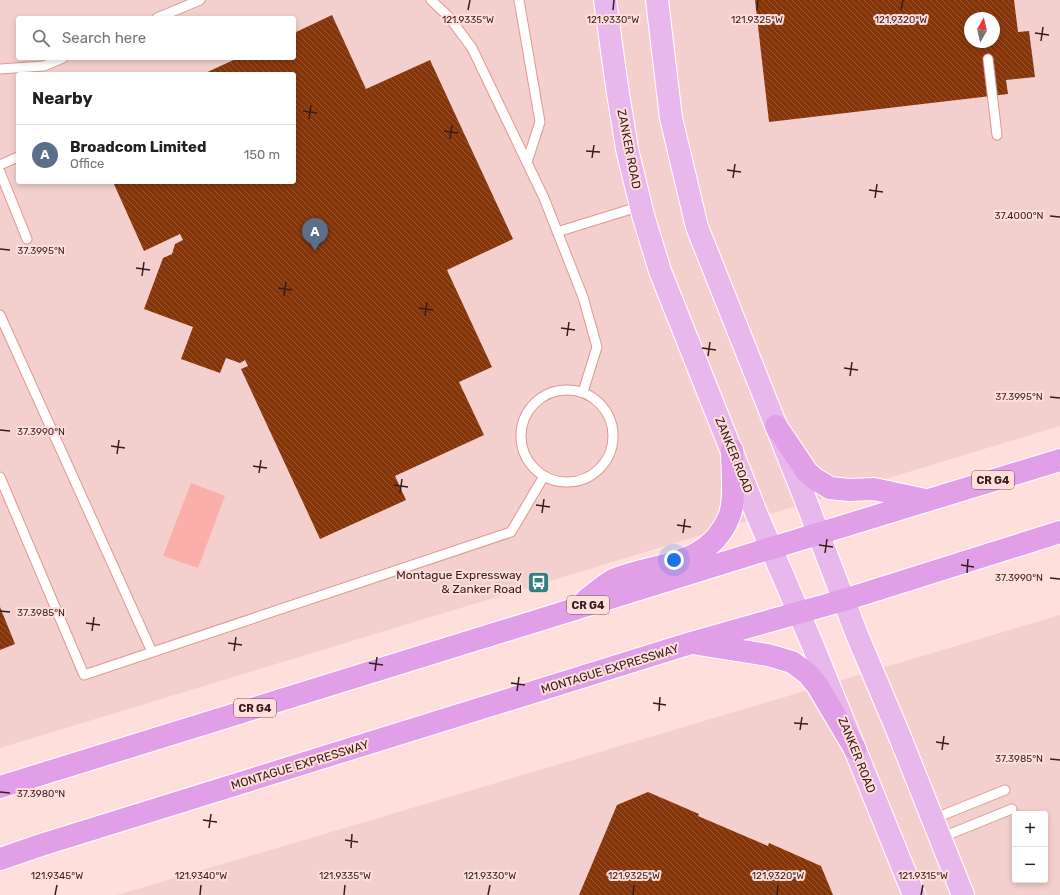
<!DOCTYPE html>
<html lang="en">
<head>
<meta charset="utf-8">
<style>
  :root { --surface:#fff; --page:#f6f6f6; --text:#222; --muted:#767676; --line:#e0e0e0; --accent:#7c3aed }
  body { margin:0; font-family:Rubik,sans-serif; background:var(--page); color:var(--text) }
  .controls { position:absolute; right:12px; bottom:12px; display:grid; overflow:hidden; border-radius:4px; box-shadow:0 2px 6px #0003 }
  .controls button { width:36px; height:36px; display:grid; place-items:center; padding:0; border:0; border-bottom:1px solid var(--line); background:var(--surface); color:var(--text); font:20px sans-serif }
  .compass { position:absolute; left:964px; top:12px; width:36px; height:36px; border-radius:50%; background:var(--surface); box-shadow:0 2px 6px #0003; rotate:8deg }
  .you { position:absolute; left:674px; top:560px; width:14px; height:14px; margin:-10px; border:3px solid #fff; border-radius:50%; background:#1a73e8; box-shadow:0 0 0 6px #1a73e833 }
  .badge { display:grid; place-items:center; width:26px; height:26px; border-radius:50%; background:var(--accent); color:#fff; font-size:13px; font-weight:700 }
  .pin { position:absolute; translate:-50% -33px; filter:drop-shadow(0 1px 2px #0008) }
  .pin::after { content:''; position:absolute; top:21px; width:14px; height:12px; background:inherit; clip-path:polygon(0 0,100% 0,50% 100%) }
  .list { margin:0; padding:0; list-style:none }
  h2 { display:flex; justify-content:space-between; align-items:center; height:52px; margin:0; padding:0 16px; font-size:17px }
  h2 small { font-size:13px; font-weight:400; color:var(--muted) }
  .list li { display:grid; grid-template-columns:26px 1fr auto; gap:12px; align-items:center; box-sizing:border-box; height:60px; padding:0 16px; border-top:1px solid var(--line) }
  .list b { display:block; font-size:15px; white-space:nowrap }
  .list p { margin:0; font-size:13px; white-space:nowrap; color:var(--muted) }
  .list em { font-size:13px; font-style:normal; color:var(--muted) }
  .icon { flex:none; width:22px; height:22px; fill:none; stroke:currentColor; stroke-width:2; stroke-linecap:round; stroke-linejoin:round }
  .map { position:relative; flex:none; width:1060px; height:895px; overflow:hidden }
  .search { position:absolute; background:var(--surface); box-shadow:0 2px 6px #0003; left:16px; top:16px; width:280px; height:44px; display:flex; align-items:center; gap:10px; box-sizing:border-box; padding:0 14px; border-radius:4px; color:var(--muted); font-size:15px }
  .panel { position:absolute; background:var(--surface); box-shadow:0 2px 6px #0003; left:16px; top:72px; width:280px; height:112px; border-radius:4px }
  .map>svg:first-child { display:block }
  .built { fill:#f3d0cd; fill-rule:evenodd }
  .garden { fill:#fbafaa }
  .building { fill:url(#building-back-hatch); fill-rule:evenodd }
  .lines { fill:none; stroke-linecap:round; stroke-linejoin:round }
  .service-casing { stroke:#df9893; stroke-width:11 }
  .primary-casing { stroke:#fff; stroke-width:24 }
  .trunk-casing { stroke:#fff; stroke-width:24 }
  .service { stroke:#fff; stroke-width:9 }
  .primary { stroke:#e8b7ec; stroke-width:22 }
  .trunk { stroke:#e09fe6; stroke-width:22 }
  .ticks { fill:none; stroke:#381d1b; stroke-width:1.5 }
  .labels { text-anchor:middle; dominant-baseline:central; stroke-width:4; stroke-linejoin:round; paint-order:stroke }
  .shield { fill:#fedfdc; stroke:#735755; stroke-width:1 }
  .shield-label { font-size:11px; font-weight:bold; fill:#381d1b }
  .street-label { font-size:12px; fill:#381d1b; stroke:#fedfdc }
  .poi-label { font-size:12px; fill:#381d1b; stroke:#fedfdc; text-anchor:end }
  .ticks-label { font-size:10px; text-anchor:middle; fill:#381d1b; stroke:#fedfdc; stroke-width:4; stroke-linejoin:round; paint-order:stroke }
</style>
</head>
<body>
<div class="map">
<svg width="1060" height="895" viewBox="0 0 1060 895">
  <defs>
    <pattern id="building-back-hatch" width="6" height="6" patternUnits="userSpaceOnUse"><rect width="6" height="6" fill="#853508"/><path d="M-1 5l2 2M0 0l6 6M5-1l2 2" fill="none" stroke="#945635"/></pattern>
  </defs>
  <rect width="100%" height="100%" fill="#fedfdc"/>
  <path class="built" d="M0 0H1060V426L0 748ZM18 18H294V58H18ZM970 18H994V42H970ZM18 74H294V182H18Z
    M1060 615V895H117L321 835ZM1015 814H1045V880H1015Z"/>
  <path class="garden" d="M191 483 225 496 198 568 163 556Z"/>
  <path class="building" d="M755 0H1014L1018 32 1029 31 1035 77 1006 80 1008 94 769 122ZM970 18H994V42H970Z
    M332 15 366 89 430 60 513 239 447 270 492 367 459 382 484 435 395 476 406 500 320 539 241 369 248 366 245 360 240 363 226 358 220 373 181 359 193 327 144 309 163 258 172 254 175 244 183 240 180 234 144 251 113 182H294V74H203L238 58H294V33Z
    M0 607 15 644 0 650Z
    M648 792 699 814 698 816 768 846 769 843 821 866 833 895H579L617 805Z"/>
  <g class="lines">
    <defs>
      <path id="service" d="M431 0 449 17 472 48 544 198 583 297 597 347 583 392
        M519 0 540 122 527 162
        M157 18 200 0
        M988 59 997 135
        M0 69 44 66 63 58
        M0 165 18 157
        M0 172 27 239
        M557 232 641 206
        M0 315 152 652
        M521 436a46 46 0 1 1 92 0a46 46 0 1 1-92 0Z
        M0 477 84 675 511 532 544 476
        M933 819 1005 790
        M940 838 1012 809"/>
      <path id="primary" d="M605 0 617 87 627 149 643 215 660 271 757 515 813 646 914 895
        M657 0 671 118 697 227 806 501 857 635 898 732 963 895"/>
      <path id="trunk" d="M776 426 807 472 815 479 830 488 849 490 874 489 925 500
        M586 600C594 594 604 585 613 580 656 562 708 568 729 517 736 500 732 469 732 450
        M698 644 768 655 792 662 808 674 817 685 855 749
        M0 787C353 678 706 567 1060 460
        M0 859 41 845 691 643 844 600 1060 532"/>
    </defs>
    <use href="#service" class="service-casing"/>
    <use href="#primary" class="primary-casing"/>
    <use href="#trunk" class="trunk-casing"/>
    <use href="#service" class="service"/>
    <use href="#primary" class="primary"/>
    <use href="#trunk" class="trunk"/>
  </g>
  <path class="ticks" d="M468 10 470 0M613 10 614 0M757 10 758 0M901 10 903 0M1035 33 1049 35M1041 41 1043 27M303 111 317 113M309 119 311 105M444 131 458 133M450 139 452 125M586 151 600 152M592 158 594 145M727 170 741 172M733 178 735 164M869 190 883 192M875 198 877 184M1050 216 1060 217M0 249 10 250M136 268 150 270M142 276 144 262M278 288 292 290M284 296 286 282M419 308 433 310M425 316 427 302M561 328 575 330M567 336 569 322M702 348 716 350M708 356 710 342M844 368 858 370M850 376 852 362M1050 397 1060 398M0 430 10 431M111 446 125 448M117 454 119 440M253 466 267 468M259 473 261 460M394 485 408 487M400 493 402 479M536 505 550 507M542 513 544 499M677 525 691 527M683 533 685 519M819 545 833 547M825 553 827 539M961 565 974 567M967 573 968 559M1050 578 1060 579M0 611 10 612M86 623 100 625M92 631 94 617M228 643 242 645M234 651 236 637M369 663 383 665M375 671 377 657M511 683 525 685M517 691 519 677M653 703 666 705M659 711 660 697M794 723 808 724M800 730 802 717M936 742 949 744M942 750 944 736M1050 759 1060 760M0 792 10 793M203 820 217 822M209 828 211 814M345 840 358 842M351 848 352 834M55 895 57 885M200 895 201 885M344 895 345 885M488 895 490 885M633 895 634 885M777 895 778 885M921 895 923 885"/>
  <defs>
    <symbol id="bus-square" viewBox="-11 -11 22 22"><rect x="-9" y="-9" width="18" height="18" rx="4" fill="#367e85" stroke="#fedfdc"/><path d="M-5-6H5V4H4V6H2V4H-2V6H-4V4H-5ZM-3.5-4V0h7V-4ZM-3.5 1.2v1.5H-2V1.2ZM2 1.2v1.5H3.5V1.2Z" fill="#fff"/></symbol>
  </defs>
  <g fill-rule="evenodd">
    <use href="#bus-square" x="526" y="570" width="25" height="25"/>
  </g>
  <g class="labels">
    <g class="shield">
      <rect x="972" y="471" width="42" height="18" rx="3"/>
      <rect x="567" y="596" width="42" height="18" rx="3"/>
      <rect x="234" y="699" width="42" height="18" rx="3"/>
    </g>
    <g class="shield-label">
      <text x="993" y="480">CR G4</text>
      <text x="588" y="605">CR G4</text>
      <text x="255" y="708">CR G4</text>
    </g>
    <g class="street-label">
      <text transform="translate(629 149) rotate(79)">ZANKER ROAD</text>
      <text transform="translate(734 455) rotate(68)">ZANKER ROAD</text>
      <text transform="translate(610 669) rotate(-17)">MONTAGUE EXPRESSWAY</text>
      <text transform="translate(857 755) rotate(68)">ZANKER ROAD</text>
      <text transform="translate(300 765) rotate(-17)">MONTAGUE EXPRESSWAY</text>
    </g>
    <g class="poi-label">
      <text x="522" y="575">Montague Expressway<tspan x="522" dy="14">&amp; Zanker Road</tspan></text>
    </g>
  </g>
  <g class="ticks-label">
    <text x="468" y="23">121.9335°W</text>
    <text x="613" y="23">121.9330°W</text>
    <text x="757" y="23">121.9325°W</text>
    <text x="901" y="23">121.9320°W</text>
    <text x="1019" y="219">37.4000°N</text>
    <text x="41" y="254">37.3995°N</text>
    <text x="1019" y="400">37.3995°N</text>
    <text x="41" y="435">37.3990°N</text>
    <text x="1019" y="581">37.3990°N</text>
    <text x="41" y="616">37.3985°N</text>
    <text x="1019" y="762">37.3985°N</text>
    <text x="41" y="797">37.3980°N</text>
    <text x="57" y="879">121.9345°W</text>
    <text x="201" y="879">121.9340°W</text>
    <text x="345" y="879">121.9335°W</text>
    <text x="490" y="879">121.9330°W</text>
    <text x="634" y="879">121.9325°W</text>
    <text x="778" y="879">121.9320°W</text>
    <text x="923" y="879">121.9315°W</text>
  </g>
</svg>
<div class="controls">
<button>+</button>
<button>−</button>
</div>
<svg class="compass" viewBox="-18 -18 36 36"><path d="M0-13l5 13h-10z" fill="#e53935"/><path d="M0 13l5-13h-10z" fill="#767676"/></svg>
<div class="you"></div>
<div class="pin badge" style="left:315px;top:251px;background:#5c6f8a">A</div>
<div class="search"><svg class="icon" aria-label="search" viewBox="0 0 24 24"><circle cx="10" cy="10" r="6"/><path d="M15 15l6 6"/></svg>Search here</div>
<section class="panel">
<h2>Nearby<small></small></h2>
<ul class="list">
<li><span class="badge" style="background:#5c6f8a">A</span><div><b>Broadcom Limited</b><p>Office</p></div><em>150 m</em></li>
</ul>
</section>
</div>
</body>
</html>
